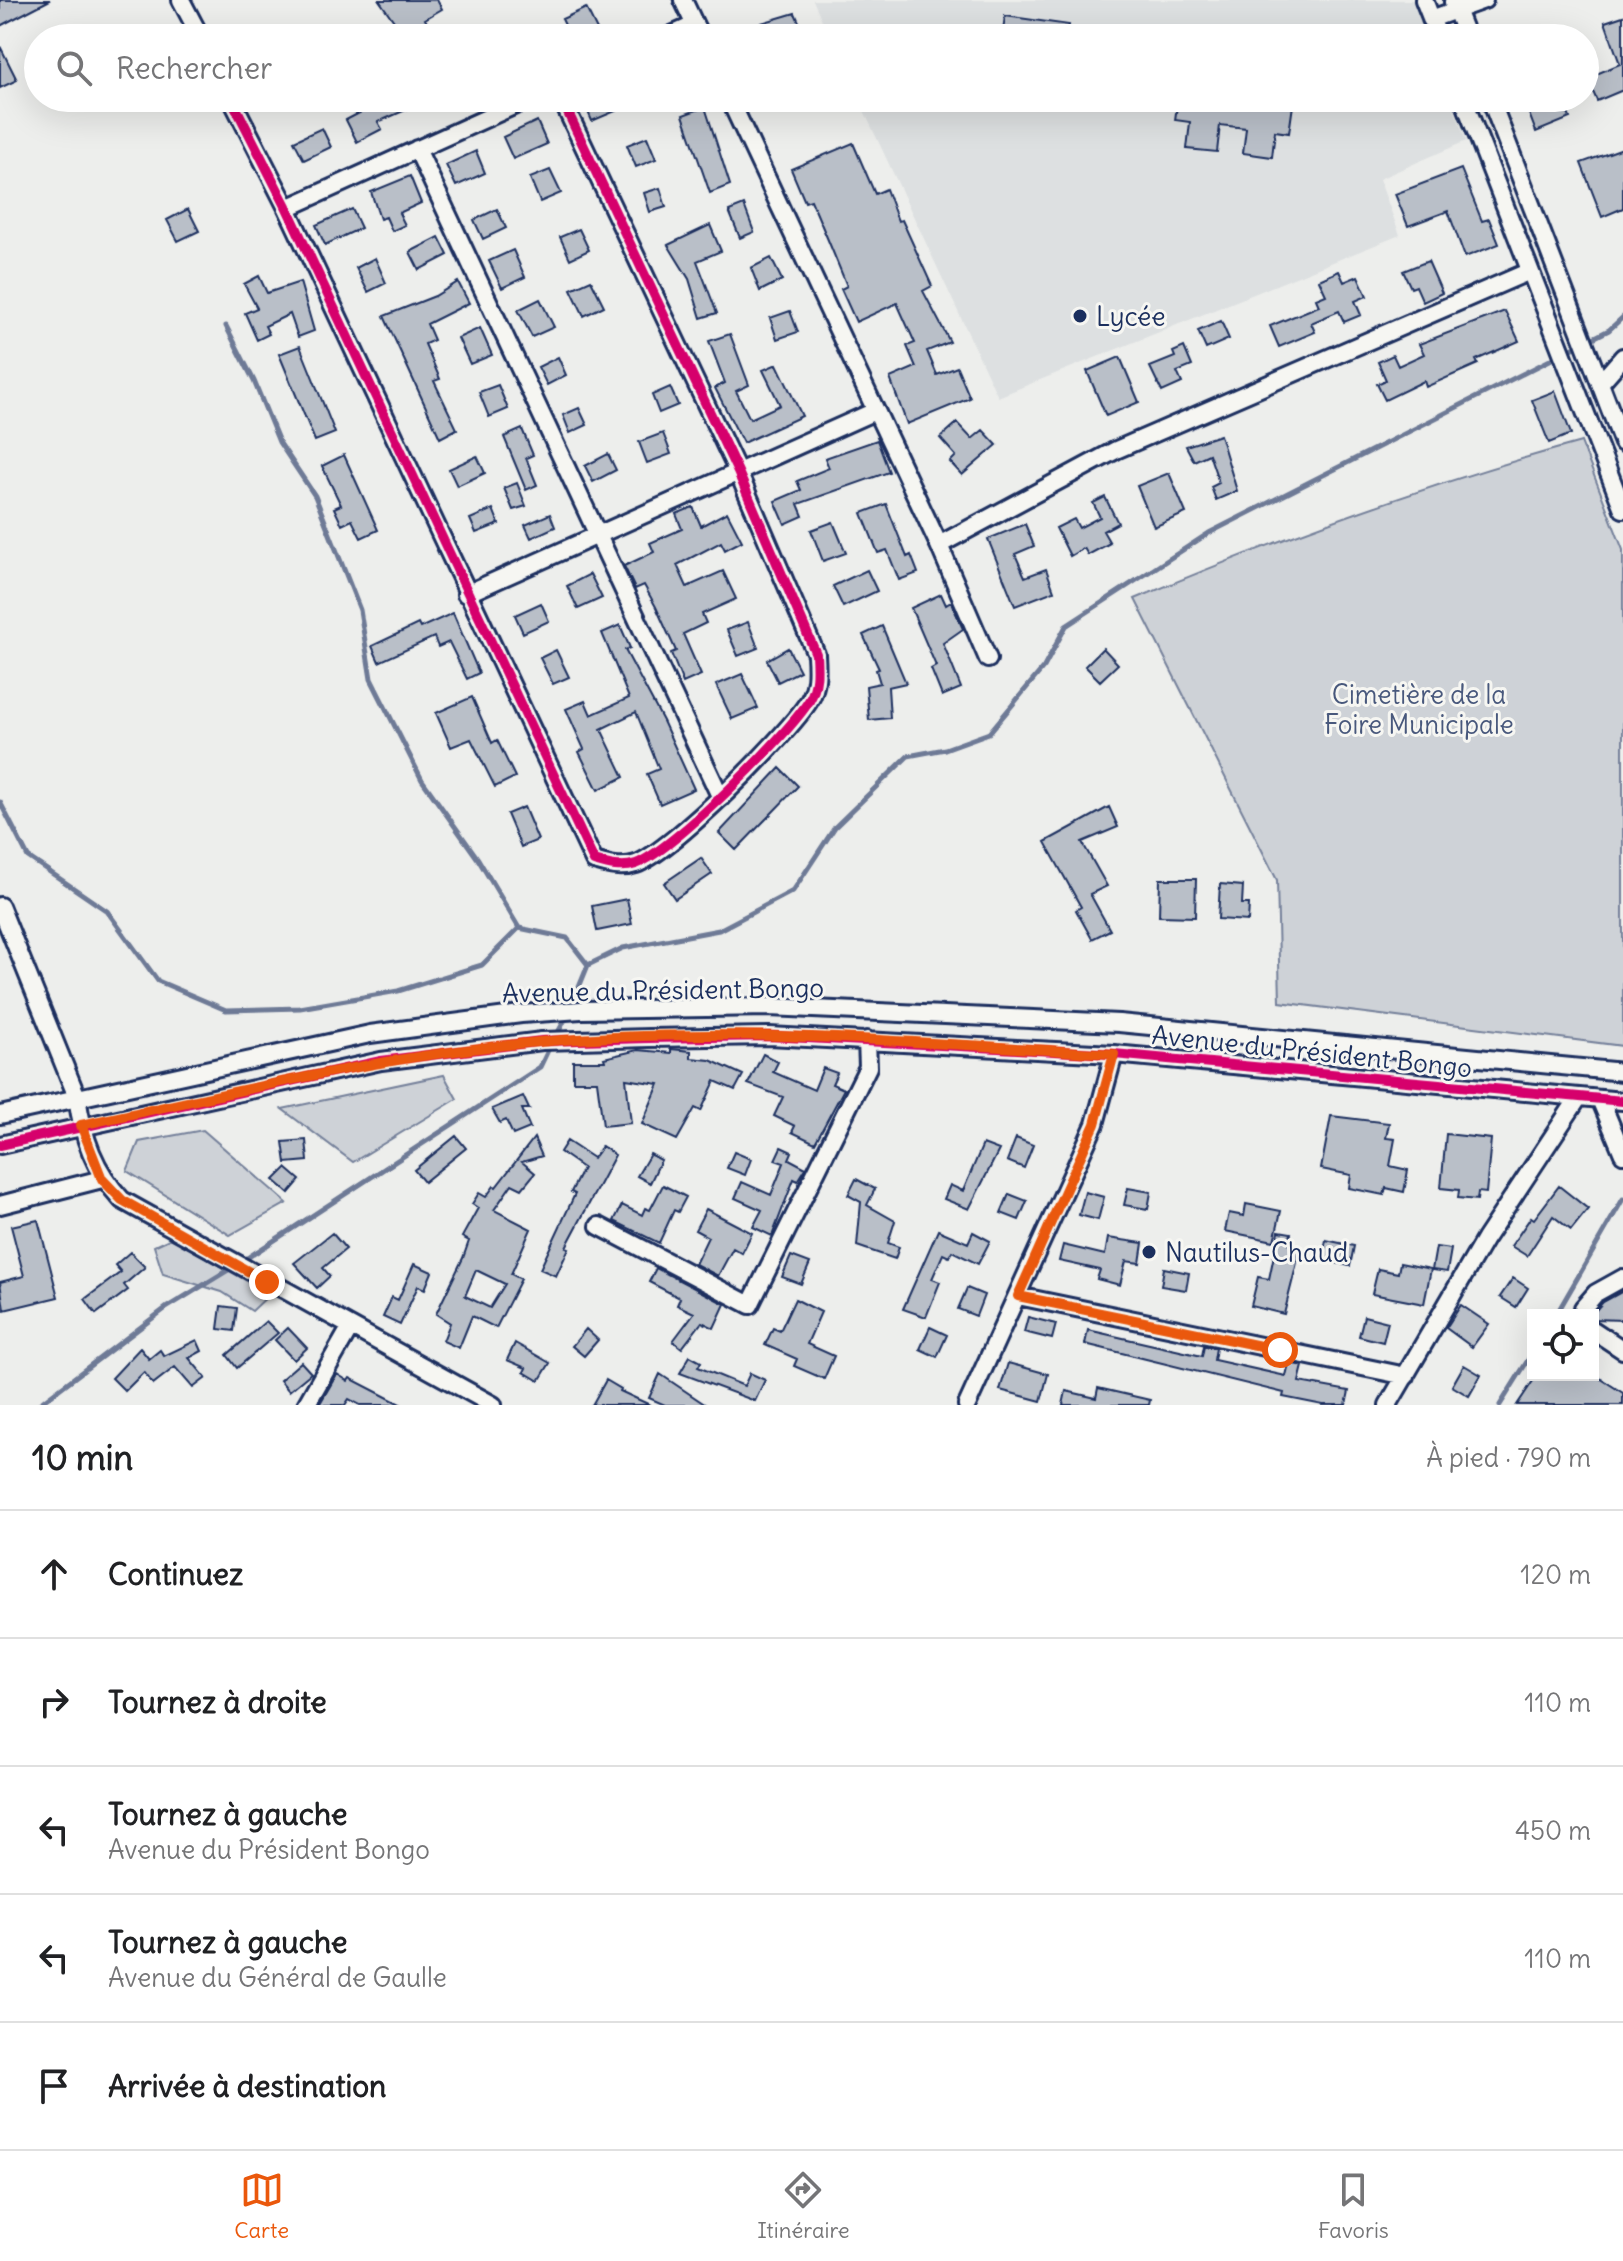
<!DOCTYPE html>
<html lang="fr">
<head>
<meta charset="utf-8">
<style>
  :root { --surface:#fff; --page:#f2f2f2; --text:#202124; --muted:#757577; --line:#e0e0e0; --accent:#ea580c }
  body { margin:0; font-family:Delius,sans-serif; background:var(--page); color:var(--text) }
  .controls { position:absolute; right:24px; bottom:24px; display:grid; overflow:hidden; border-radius:0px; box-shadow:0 8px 32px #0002 }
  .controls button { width:72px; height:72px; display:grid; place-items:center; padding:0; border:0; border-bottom:2px solid var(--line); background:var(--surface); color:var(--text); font:40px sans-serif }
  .stop { position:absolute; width:24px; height:24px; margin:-18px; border:6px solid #ea580c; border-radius:50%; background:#fff }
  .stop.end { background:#ea580c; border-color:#fff; box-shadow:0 2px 8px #0008 }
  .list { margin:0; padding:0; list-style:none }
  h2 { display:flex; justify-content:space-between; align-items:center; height:104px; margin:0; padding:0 32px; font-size:34px }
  h2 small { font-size:26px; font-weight:400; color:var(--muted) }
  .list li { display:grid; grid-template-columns:52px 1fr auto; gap:24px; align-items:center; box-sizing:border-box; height:128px; padding:0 32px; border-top:2px solid var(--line) }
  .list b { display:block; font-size:30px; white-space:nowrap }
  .list p { margin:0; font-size:26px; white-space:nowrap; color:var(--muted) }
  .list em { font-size:26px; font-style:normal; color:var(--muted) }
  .icon { flex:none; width:44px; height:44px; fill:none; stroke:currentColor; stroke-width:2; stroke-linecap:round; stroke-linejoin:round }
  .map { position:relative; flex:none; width:1623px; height:1405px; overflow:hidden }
  .search { position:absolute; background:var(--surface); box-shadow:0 8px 32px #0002; left:24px; right:24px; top:24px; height:88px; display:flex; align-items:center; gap:20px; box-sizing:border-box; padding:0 28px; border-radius:44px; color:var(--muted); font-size:30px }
  .sheet { height:744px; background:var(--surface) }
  nav { display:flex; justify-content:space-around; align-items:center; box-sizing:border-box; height:112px; border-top:2px solid var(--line); background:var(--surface); font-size:22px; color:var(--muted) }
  nav a { display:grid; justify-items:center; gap:4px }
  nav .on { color:var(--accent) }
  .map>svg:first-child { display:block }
  .built { fill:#dde0e1 }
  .green { fill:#ced2d7; stroke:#74809a; stroke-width:2 }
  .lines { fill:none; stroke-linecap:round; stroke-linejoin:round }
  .stream { stroke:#6e7a96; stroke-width:5 }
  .building { fill:#b9bfc8; stroke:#1b2f5e; stroke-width:2; fill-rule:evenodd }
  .minor-casing { stroke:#1b2f5e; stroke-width:22 }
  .minor { stroke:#f6f6f2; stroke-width:16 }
  .cycleway-casing { stroke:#f6f6f2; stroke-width:15 }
  .cycleway { stroke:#d6006c; stroke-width:10 }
  .route { stroke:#ea580c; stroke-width:10 }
  .poi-dot { fill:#1b2f5e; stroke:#f6f6f2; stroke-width:3 }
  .labels { text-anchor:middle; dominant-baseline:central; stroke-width:6; stroke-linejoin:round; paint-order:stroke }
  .poi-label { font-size:26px; fill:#1b2f5e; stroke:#f6f6f2; text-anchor:start }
  .park-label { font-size:26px; fill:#48587c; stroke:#f6f6f2 }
  .street-label { font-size:26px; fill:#1b2f5e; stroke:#f6f6f2 }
</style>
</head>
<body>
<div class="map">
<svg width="1623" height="1405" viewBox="0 0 1623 1405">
  <rect width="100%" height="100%" fill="#edeeec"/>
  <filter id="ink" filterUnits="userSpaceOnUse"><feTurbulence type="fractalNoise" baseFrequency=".0125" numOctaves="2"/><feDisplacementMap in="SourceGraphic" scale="16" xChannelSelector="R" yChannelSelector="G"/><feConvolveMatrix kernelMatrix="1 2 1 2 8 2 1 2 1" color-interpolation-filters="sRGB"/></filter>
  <g filter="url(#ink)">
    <path class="built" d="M813 0H1414L1428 38H830Z
      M858 98H1450L1466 141 1379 179 1400 235 998 397Z"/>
    <path class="green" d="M1581 442 1623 550V1046L1280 1002 1277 880 1135 599C1280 538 1430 483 1581 442Z
      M444 1075 457 1099 353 1162 282 1109Z
      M203 1130 287 1203 230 1235 127 1171 139 1142Z
      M171 1238 270 1294 252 1311 222 1292 163 1274 154 1246Z"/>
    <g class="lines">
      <path class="stream" d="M226 326 254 381 279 442 315 496 360 610 371 679 422 780 478 859 519 928 567 938 588 965
        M0 802 28 857 107 911 158 981 226 1010 300 1008 398 991 482 965 519 928
        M571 1007 588 965 623 948 719 930 793 891 835 827 908 756 945 749 989 733 1044 667 1066 626 1209 533 1609 330 1623 317
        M556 1036 567 1016
        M241 1262 540 1067 551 1044
        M1556 1315 1623 1199
        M38 1405 166 1308 233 1267
        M1500 1405 1533 1352"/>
    </g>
    <path class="building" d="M0 0H50L0 26Z
      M379 0H437L442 9 425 19 436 38H406Z
      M586 8 598 32 585 38H571L562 19Z
      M795 13 804 33 794 38H738L763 27 761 23Z
      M1005 16 1069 25 1067 38H1002Z
      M1623 16V90L1597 101 1587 78 1620 64 1605 22Z
      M0 46 17 80 0 88Z
      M388 98H433L378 122 382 129 357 142 346 120Z
      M582 98H646L592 121Z
      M1178 98H1238L1293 105 1289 133 1275 131 1272 157 1243 153 1246 128 1220 125 1217 152 1187 149 1190 122 1175 120Z
      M1562 98 1570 118 1536 132 1528 111Z
      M705 107 730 185 710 193 683 115Z
      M537 121 547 144 513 159 503 137Z
      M322 128 331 147 304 160 294 141Z
      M647 137 656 159 636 167 627 145Z
      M853 143 875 194 886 189 898 221 902 220 932 286 923 291 950 342 927 351 937 375 957 367 970 398 907 424 890 378 916 367 907 346 915 343 897 303 856 322 841 289 847 286 828 240 811 200 805 202 791 169Z
      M1623 148V208L1602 217 1581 163Z
      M476 151 485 173 456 186 446 165Z
      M1461 169 1482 221 1489 219 1499 244 1465 257 1448 211 1408 226 1395 194Z
      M550 170 561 193 540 202 530 178Z
      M410 176 421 203 399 213 405 225 392 231 386 217 380 219 371 192Z
      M660 188 666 207 650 212 644 193Z
      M744 205 754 232 740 238 729 211Z
      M188 209 199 231 178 241 167 220Z
      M352 209 361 228 325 245 316 225Z
      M497 209 506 228 483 239 474 220Z
      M710 225 721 251 697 261 717 313 701 318 689 279 668 245Z
      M579 229 589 250 570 259 560 237Z
      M439 237 448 255 419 270 410 252Z
      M513 250 525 277 502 288 489 261Z
      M375 258 386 283 368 292 356 268Z
      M771 258 782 280 760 291 751 268Z
      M1428 261 1442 293 1423 302 1416 286 1411 288 1403 271Z
      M1339 271 1344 282 1358 276 1367 296 1355 301 1361 315 1344 322 1339 311 1311 323 1315 332 1279 347 1270 326 1319 306 1316 299 1326 295 1319 280Z
      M259 276 267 293 300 282 314 331 298 337 290 314 265 326 269 334 257 340 245 313 257 308 244 284Z
      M591 280 604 306 584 316 571 289Z
      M458 282 469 303 427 324 434 340 425 344 440 379 434 381 457 429 440 438 384 316 435 296Z
      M540 299 554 327 532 337 518 310Z
      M790 311 798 332 777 339 770 318Z
      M1505 311 1519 341 1476 360 1478 364 1426 387 1424 381 1385 400 1377 384 1386 380 1378 362 1393 355 1398 366 1424 354 1419 344Z
      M1221 321 1229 339 1206 349 1198 331Z
      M480 328 492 355 470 364 458 338Z
      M730 334 749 385 736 391 750 419 780 405 763 370 777 364 802 416 743 443 715 388 725 383 709 341Z
      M300 346 335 433 315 441 279 354Z
      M1184 347 1192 366 1177 372 1182 383 1162 392 1150 367 1175 357 1173 352Z
      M558 357 566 375 547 385 538 367Z
      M1120 357 1139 402 1106 416 1087 371Z
      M498 385 508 409 489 417 479 392Z
      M670 387 678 405 659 413 652 395Z
      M1555 391 1571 434 1549 443 1532 400Z
      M579 408 587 425 570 433 563 415Z
      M957 423 972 439 983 430 997 445 962 475 950 462 956 456 940 438Z
      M522 429 533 455 526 458 537 485 526 490 504 437Z
      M663 433 671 454 647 463 639 442Z
      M1220 435 1237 491 1216 500 1211 487 1219 483 1209 454 1194 461 1186 446Z
      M877 440 889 472 798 504 803 516 785 524 775 501 801 490 797 481 829 468 825 458Z
      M608 454 616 470 593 482 585 466Z
      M344 455 378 530 361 538 352 520 342 525 334 508 341 505 322 466Z
      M477 456 485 473 457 486 449 469Z
      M1169 473 1186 513 1154 527 1137 486Z
      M517 483 526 506 513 510 504 488Z
      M1105 497 1118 523 1103 531 1110 543 1088 555 1084 548 1070 556 1056 528 1074 519 1079 528 1100 517 1093 503Z
      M886 504 907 557 911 555 918 573 899 580 887 550 878 553 862 513Z
      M693 507 701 526 727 512 742 541 725 550 721 542 677 565 687 587 723 571 736 599 702 614 706 623 683 634 701 675 683 683 671 653 676 651 656 607 644 585 635 589 624 566 654 552 650 543 682 529 676 514Z
      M493 509 499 524 476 533 470 519Z
      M550 514 555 527 531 538 525 525Z
      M833 522 846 553 823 561 811 530Z
      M1025 524 1034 546 1015 554 1025 577 1046 569 1054 591 1015 606 988 539Z
      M867 570 877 591 843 607 833 586Z
      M590 574 602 598 578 609 567 586Z
      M941 594 946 605 951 602 963 629 943 643 961 688 942 696 931 669 936 666 911 608Z
      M541 603 549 621 523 633 515 615Z
      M453 613 479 673 467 679 449 642 438 647 434 637 379 662 372 646 418 624 420 628Z
      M748 622 758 648 738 656 727 630Z
      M620 625 630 648 625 650 663 721 694 789 660 804 647 774 659 769 636 712 601 729 624 777 598 790 579 752 584 749 566 709 585 701 591 715 629 698 602 633Z
      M882 626 906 683 888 687 890 718 869 720 866 686 880 683 876 670 879 669 863 635Z
      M788 648 800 671 778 682 767 660Z
      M1103 648 1118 664 1100 681 1085 666Z
      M556 650 569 677 553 684 540 658Z
      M742 674 758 708 732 719 716 685Z
      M472 697 492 743 497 740 515 777 495 787 471 739 451 747 436 713Z
      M780 768 798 786 736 850 719 833Z
      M524 807 538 840 521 847 507 814Z
      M1109 807 1118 827 1082 842 1107 886 1090 894 1110 930 1092 939 1076 910 1081 907 1045 842Z
      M701 858 712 874 675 899 664 883Z
      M1160 879H1196L1195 917 1159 916Z
      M1220 884 1243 886 1242 904H1249L1248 921 1218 919Z
      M627 899 632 924 597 931 592 906Z
      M671 1049 691 1051V1058L710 1060 743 1075 735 1090 715 1081 701 1111 695 1108 677 1140 642 1124 659 1084 626 1079 631 1123 603 1126 597 1081H573V1061H605L604 1058 638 1050 671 1053Z
      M763 1054 778 1062 773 1072 814 1090 823 1068 837 1073 832 1084 844 1089 815 1143 792 1132 795 1126 774 1116 783 1097 748 1084Z
      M523 1096 529 1109H522L530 1128 513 1135 506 1120 500 1123 492 1109Z
      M1331 1116 1389 1123 1386 1138 1395 1139 1390 1166 1408 1170 1404 1192 1386 1188 1384 1195 1349 1188 1351 1175 1321 1169Z
      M1446 1134 1491 1139 1486 1193 1478 1192 1477 1200 1458 1198 1459 1190 1441 1188Z
      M456 1136 466 1148 424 1182 414 1170Z
      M534 1138 542 1156 522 1162 535 1173 522 1189 512 1184 494 1210 531 1229 511 1274 521 1279 496 1328 472 1316 459 1348 443 1341 450 1323 436 1314 463 1258 469 1241 462 1237 478 1208 472 1204 479 1193 486 1197 494 1186 496 1187ZM476 1270 505 1284 490 1308 465 1296Z
      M1016 1138 1033 1145 1024 1168 1007 1161Z
      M306 1140 308 1161 286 1163 283 1142Z
      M567 1141 593 1158 602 1146 615 1155 566 1247 569 1248 556 1276 540 1269 575 1194 571 1192 583 1168 560 1152Z
      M983 1144 999 1150 969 1209 944 1199 950 1185 963 1191Z
      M781 1147 792 1152 789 1159 806 1168 798 1181 794 1179 772 1236 753 1227 762 1210 735 1198 742 1182 771 1195 784 1163 775 1160Z
      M734 1152 751 1159 745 1175 727 1168Z
      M650 1154 661 1160 650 1183 637 1176Z
      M286 1168 300 1180 289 1193 274 1180Z
      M856 1179 875 1189 867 1205 895 1221 888 1243 899 1247 895 1259 857 1246 861 1202 848 1195Z
      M663 1185 686 1197 678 1212 674 1210 659 1243 614 1221 622 1205 642 1215 645 1208 650 1210Z
      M1559 1186 1588 1209 1571 1230 1553 1216 1527 1256 1511 1246 1531 1217 1534 1219Z
      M1128 1188 1151 1192 1148 1209 1124 1205Z
      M1085 1192 1104 1197 1098 1220 1079 1215Z
      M1009 1194 1027 1201 1019 1220 1001 1213Z
      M1246 1204 1281 1211 1274 1241 1225 1231 1229 1213 1244 1216Z
      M706 1209 752 1233 742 1253 733 1248 718 1276 695 1264 708 1237 695 1230Z
      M38 1220 58 1297 4 1310 0 1282 24 1276 11 1226Z
      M938 1230 968 1243 973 1232 990 1241 978 1264 952 1251 949 1257 943 1254 932 1279 940 1282 926 1317 903 1309Z
      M1279 1231 1291 1233 1289 1244 1301 1247 1284 1314 1251 1306 1258 1277 1269 1279Z
      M332 1233 346 1249 323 1268 330 1276 317 1288 294 1263Z
      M1108 1238 1143 1243 1140 1263 1126 1261 1120 1285 1097 1279 1100 1270 1059 1261 1063 1245 1105 1255Z
      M1326 1240 1354 1246 1350 1266 1322 1260Z
      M1436 1247 1451 1249 1447 1272 1432 1270Z
      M130 1252 145 1267 124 1285 128 1290 96 1314 85 1299 121 1272 115 1265Z
      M791 1256 810 1263 801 1284 782 1277Z
      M1400 1263 1431 1269 1424 1304 1372 1294 1378 1269 1398 1273Z
      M414 1264 432 1272 425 1289 418 1286 400 1325 383 1317 392 1297 398 1300Z
      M656 1268 725 1304 714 1328 702 1322 682 1348 673 1341 694 1313 677 1305 680 1298 649 1282Z
      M1164 1268 1189 1273 1186 1290 1161 1286Z
      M1513 1278 1528 1288 1516 1307 1500 1297Z
      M967 1288 984 1295 976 1316 958 1309Z
      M1623 1291V1320L1594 1319 1595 1311 1603 1302Z
      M795 1299 821 1312 807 1344 834 1356 824 1379 794 1366 797 1359 765 1345 773 1328 780 1331Z
      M1461 1305 1489 1324 1472 1347 1446 1328Z
      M221 1306 237 1308 234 1331 218 1329Z
      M1364 1316 1388 1322 1383 1342 1359 1336Z
      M1028 1317 1056 1324 1052 1339 1024 1332Z
      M266 1321 278 1333 237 1368 227 1355Z
      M930 1327 947 1335 937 1357 920 1349Z
      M288 1328 307 1348 294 1360 275 1340Z
      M586 1329 598 1340 584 1356 572 1346Z
      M1088 1330 1202 1356 1204 1346 1216 1348 1214 1360 1286 1376 1289 1363 1303 1366 1299 1382 1349 1391 1346 1405H1323L1283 1397 1284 1393 1085 1344Z
      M197 1340 202 1351 189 1358 206 1378 193 1388 175 1367 153 1384 144 1372 125 1391 112 1378 140 1348 149 1359 160 1350 164 1356Z
      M515 1343 550 1363 539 1381 524 1372 526 1368 507 1360Z
      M690 1356 701 1362 698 1367 744 1386 750 1373 765 1380 755 1401 680 1373Z
      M301 1362 311 1373 289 1391 280 1380Z
      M1008 1363 1048 1374 1041 1401 1000 1390Z
      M1464 1365 1481 1375 1469 1396 1452 1386Z
      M337 1374 348 1381 350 1378 402 1405H360L349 1399 345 1405H319Z
      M660 1374 706 1405H665L649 1398Z
      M1537 1375H1595L1623 1393V1405H1517Z
      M606 1380 621 1389 620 1391 650 1405H592Z
      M1098 1388 1150 1400 1149 1405H1063L1066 1391 1096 1398Z"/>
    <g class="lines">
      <defs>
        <path id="minor" d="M181 0 201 38
          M683 0 701 38
          M1424 0 1439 38
          M1453 2 1467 38
          M1431 19 1484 0
          M665 38 694 25
          M231 98 287 208 594 861C608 865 621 869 636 864 671 852 788 735 809 701 818 687 817 670 816 654L738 472 561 98
          M729 98 939 545 988 659
          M1463 98 1623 509
          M1490 98 1623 443
          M417 149 721 798
          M287 208 531 98
          M1601 382 1623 357
          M939 545 1116 450 1530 271
          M466 594 875 411
          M0 906 77 1097C83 1138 94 1170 122 1200L493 1405
          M1600 1099 1623 1154
          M0 1115 370 1034 521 1014 581 1010 769 1007 1119 1023 1623 1072
          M0 1145 381 1061 542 1041 649 1038 769 1036 1114 1054 1623 1101
          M0 1205 102 1179
          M599 1226 750 1305 868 1067 867 1040
          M1018 1296 1406 1376
          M1584 1315 1583 1308 1596 1293 1623 1278
          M1593 1330 1623 1350
          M306 1405 350 1328
          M967 1405 1095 1124 1114 1054
          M1388 1405 1485 1239 1579 1097"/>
      </defs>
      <use href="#minor" class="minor-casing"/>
      <use href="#minor" class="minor"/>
      <defs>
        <path id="cycleway" d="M231 98 287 208 594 861C608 865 621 869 636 864 671 852 788 735 809 701 818 687 817 670 816 654L738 472 561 98
          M0 1145 381 1061 542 1041 649 1038 769 1036 1114 1054 1623 1101"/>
      </defs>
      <use href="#cycleway" class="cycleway-casing"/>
      <use href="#cycleway" class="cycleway"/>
    </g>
  </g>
  <g class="lines" filter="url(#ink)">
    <path class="route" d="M267 1282 122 1200 102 1179 81 1125C233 1093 384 1055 539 1042 730 1025 923 1043 1114 1054L1095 1124 1018 1296 1280 1350"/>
  </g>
  <g class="poi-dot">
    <circle cx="1080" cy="316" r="8"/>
    <circle cx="1149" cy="1252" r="8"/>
  </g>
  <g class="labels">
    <g class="poi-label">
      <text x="1096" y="316">Lycée</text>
      <text x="1165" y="1252">Nautilus-Chaud</text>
    </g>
    <g class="park-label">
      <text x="1419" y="694">Cimetière de la<tspan x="1419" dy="30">Foire Municipale</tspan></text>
    </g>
    <g class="street-label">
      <text transform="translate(663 990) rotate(-1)">Avenue du Président Bongo</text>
      <text transform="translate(1312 1051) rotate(6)">Avenue du Président Bongo</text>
    </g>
  </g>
</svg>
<div class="controls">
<button><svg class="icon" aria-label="locate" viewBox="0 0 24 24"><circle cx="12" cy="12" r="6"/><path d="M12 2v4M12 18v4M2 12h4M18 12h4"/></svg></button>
</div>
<div class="stop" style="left:1280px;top:1350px"></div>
<div class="stop end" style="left:267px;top:1282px"></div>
<div class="search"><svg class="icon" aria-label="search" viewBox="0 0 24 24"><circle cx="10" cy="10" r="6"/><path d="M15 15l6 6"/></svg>Rechercher</div>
</div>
<section class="sheet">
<h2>10 min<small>À pied · 790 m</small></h2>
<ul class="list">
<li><svg class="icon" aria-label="ahead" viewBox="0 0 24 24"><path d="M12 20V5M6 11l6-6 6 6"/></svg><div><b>Continuez</b></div><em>120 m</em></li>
<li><svg class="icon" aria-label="right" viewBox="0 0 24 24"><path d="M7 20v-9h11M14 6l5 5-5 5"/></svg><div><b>Tournez à droite</b></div><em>110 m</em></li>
<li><svg class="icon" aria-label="left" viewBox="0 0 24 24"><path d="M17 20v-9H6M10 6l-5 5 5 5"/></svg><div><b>Tournez à gauche</b><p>Avenue du Président Bongo</p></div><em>450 m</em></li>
<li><svg class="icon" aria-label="left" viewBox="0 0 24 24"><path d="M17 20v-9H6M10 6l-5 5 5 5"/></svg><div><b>Tournez à gauche</b><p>Avenue du Général de Gaulle</p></div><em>110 m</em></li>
<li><svg class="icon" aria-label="arrive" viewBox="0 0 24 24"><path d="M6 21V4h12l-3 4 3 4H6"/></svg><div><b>Arrivée à destination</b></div></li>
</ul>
</section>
<nav>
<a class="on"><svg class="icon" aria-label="map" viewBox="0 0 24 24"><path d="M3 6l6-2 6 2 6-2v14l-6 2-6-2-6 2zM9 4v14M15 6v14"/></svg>Carte</a>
<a><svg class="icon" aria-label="directions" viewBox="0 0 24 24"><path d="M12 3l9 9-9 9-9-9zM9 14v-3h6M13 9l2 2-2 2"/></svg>Itinéraire</a>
<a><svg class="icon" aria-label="saved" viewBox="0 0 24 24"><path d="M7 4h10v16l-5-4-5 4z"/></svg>Favoris</a>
</nav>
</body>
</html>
